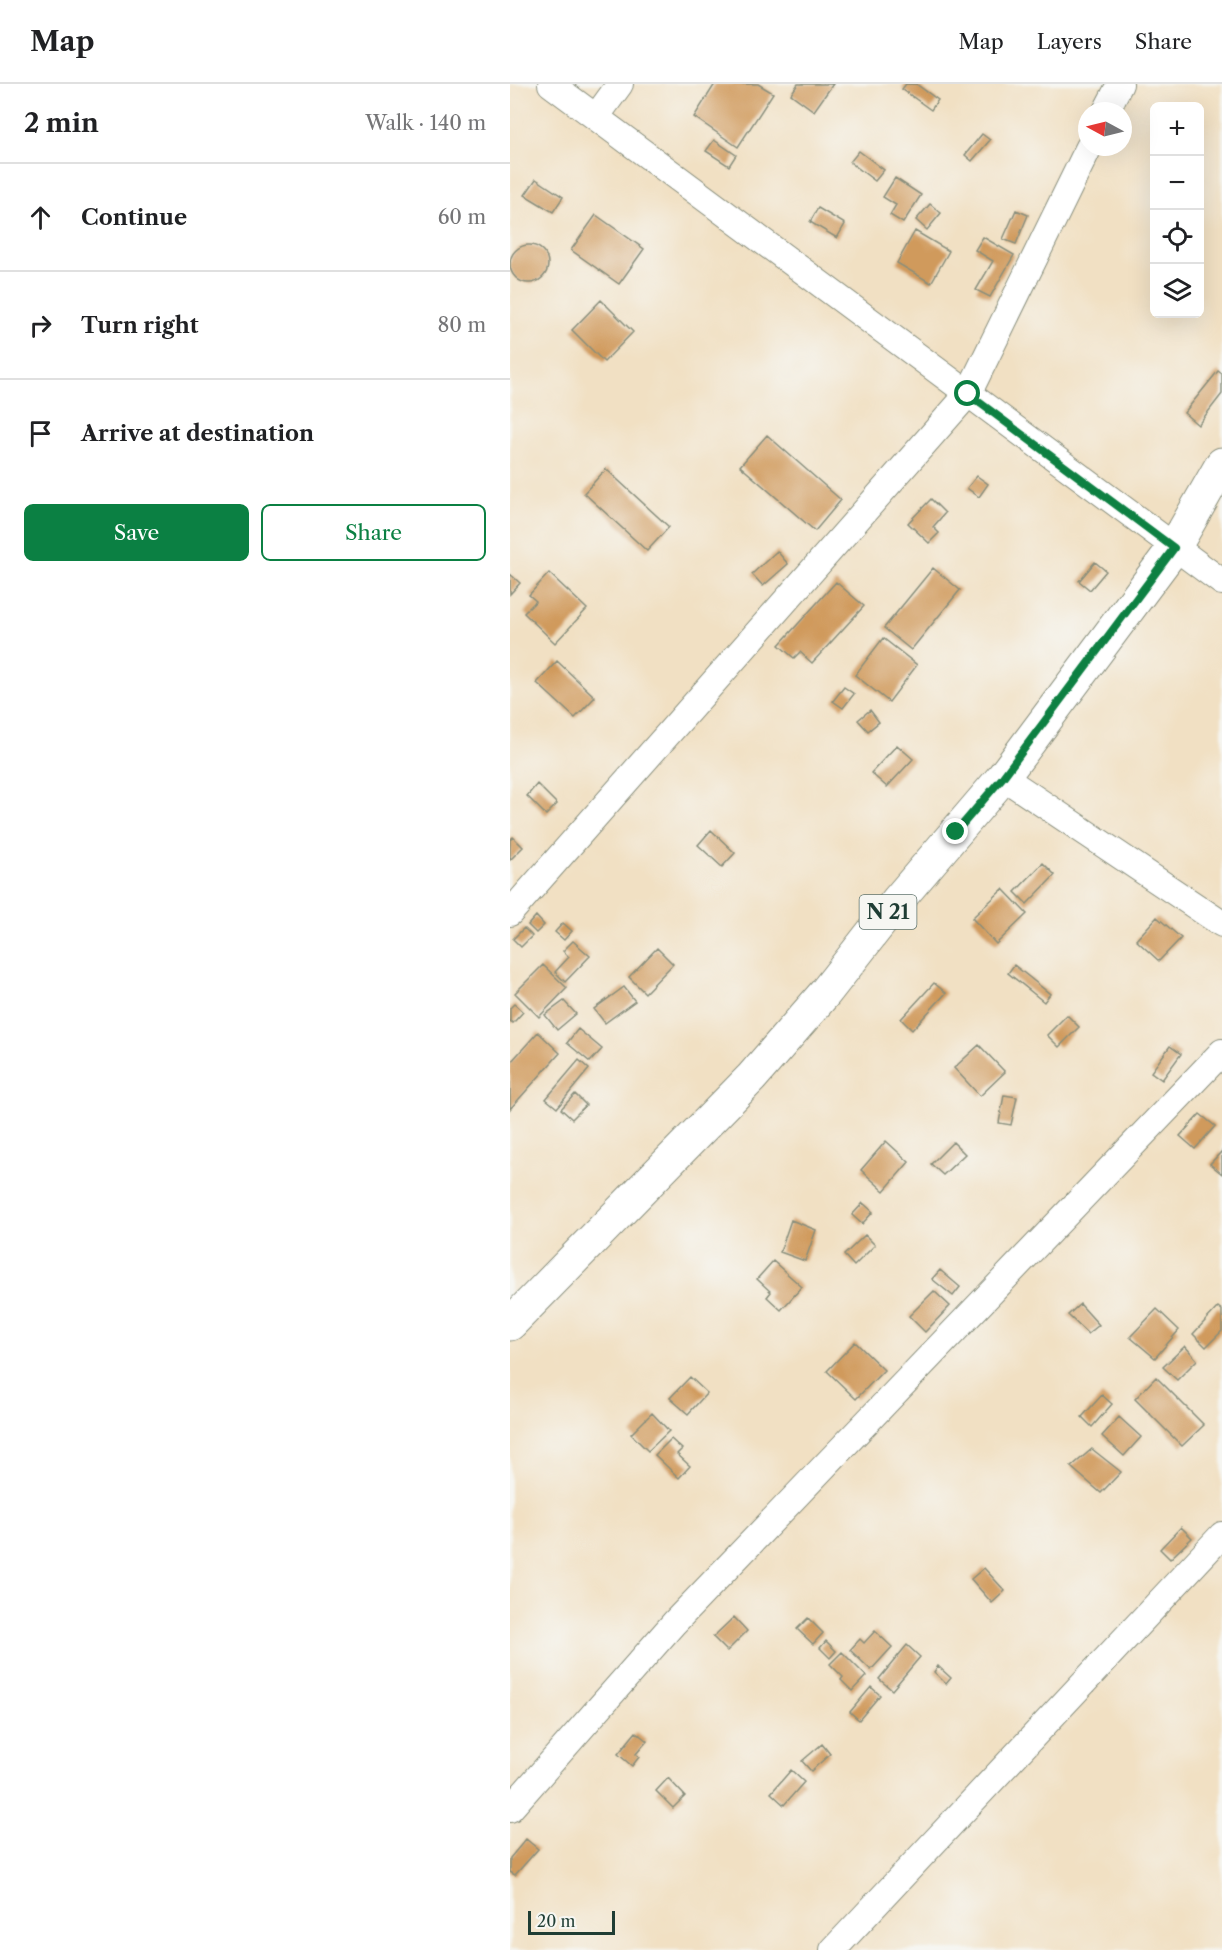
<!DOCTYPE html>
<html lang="en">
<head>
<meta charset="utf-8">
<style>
  :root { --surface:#fff; --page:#f6f6f6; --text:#202124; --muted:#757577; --line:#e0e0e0; --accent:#0b8043 }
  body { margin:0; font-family:"Libre Caslon Text",serif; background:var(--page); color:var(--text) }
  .controls { position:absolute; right:18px; top:18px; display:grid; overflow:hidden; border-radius:9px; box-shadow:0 6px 24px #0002 }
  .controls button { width:54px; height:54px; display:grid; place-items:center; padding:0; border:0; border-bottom:2px solid var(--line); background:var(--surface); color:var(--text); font:30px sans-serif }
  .compass { position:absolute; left:568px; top:18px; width:54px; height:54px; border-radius:50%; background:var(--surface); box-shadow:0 6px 24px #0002; rotate:277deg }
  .scale { position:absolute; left:18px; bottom:15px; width:87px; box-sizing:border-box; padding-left:6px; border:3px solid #1f3d34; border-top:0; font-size:16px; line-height:21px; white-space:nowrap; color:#1f3d34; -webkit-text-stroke:4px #f6f6f2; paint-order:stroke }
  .stop { position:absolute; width:18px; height:18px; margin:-14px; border:4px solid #0b8043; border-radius:50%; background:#fff }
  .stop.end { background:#0b8043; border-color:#fff; box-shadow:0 2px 6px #0008 }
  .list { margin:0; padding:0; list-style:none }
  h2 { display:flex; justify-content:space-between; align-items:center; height:78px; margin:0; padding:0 24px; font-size:26px }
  h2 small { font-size:20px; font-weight:400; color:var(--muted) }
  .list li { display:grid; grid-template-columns:39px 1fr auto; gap:18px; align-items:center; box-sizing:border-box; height:108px; padding:0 24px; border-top:2px solid var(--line) }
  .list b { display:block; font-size:22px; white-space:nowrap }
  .list em { font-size:20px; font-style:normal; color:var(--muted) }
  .actions { display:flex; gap:12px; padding:18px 24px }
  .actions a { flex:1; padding:14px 0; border:2px solid var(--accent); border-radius:9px; text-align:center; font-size:21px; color:var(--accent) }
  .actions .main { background:var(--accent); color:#fff }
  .icon { flex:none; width:33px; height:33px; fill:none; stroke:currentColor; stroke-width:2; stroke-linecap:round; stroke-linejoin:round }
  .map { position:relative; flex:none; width:712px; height:1866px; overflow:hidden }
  header { display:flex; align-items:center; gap:36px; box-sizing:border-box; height:84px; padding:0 30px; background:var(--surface); border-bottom:2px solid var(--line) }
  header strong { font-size:28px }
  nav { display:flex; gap:33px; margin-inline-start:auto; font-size:21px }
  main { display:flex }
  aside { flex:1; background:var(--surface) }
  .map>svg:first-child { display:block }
  .building { fill:#d09a5b }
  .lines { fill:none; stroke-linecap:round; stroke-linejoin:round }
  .street-casing { stroke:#888e7c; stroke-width:28 }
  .primary-casing { stroke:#888e7c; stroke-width:35 }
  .street { stroke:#fff; stroke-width:26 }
  .primary { stroke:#fff; stroke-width:33 }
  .route { stroke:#0b8043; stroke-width:8 }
  .labels { text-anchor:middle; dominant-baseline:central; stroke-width:4.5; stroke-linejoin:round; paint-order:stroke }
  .shield { fill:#f6f6f2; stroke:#60746d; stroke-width:1.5 }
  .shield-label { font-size:20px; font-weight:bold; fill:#1f3d34 }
</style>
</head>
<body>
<header>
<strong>Map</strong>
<nav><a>Map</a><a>Layers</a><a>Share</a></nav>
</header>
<main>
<aside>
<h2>2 min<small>Walk · 140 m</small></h2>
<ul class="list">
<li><svg class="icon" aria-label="ahead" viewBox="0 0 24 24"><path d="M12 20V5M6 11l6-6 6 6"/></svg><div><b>Continue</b></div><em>60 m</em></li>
<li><svg class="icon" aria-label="right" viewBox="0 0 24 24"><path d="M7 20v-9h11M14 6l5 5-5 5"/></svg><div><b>Turn right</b></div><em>80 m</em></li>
<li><svg class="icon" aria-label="arrive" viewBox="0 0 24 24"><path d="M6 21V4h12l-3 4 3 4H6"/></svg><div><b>Arrive at destination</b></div></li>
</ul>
<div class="actions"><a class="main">Save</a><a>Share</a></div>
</aside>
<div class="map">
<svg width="712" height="1866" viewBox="0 0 712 1866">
  <rect width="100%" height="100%" fill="#f6f6f2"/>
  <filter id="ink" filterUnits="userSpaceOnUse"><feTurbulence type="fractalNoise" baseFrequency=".0167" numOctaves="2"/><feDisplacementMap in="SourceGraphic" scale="12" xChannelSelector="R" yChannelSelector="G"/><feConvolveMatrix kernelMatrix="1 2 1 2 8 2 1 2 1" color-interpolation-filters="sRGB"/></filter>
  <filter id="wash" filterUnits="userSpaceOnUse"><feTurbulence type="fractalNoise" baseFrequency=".008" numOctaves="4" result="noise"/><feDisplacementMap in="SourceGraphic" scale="24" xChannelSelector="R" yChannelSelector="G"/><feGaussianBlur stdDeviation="1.35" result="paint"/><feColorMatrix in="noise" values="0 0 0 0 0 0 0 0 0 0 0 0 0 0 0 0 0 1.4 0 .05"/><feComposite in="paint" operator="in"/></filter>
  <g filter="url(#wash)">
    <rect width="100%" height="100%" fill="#f1e0c3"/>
    <g id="blocks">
      <path class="building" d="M205 0H248L263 9 228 63 184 33Z
        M288 0H323L304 27 281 10Z
        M396 0H406L428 16 421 26 392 5Z
        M472 50 480 56 462 77 455 71Z
        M204 56 226 71 219 82 196 67Z
        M349 67 374 86 365 97 340 78Z
        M385 94 411 111 393 139 380 131 386 121 373 113Z
        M26 95 53 113 43 128 15 111Z
        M420 120 431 129 417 146 406 136Z
        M308 124 335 140 327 154 300 138Z
        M506 126 518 131 506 160 493 155Z
        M86 131 134 165 109 200 61 166Z
        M405 147 439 167 421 199 387 179Z
        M473 153 504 171 480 213 466 206 483 177 465 166Z
        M0 180a19 19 0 1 1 38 0a19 19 0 1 1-38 0Z
        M91 216 123 248 94 278 62 246Z
        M708 287 712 290V310L688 341 674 329Z
        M257 351 331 416 305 447 230 382Z
        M96 385 159 443 137 467 74 409Z
        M467 392 478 400 469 413 457 404Z
        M421 415 435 429 423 443 429 449 419 459 398 439Z
        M267 467 278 480 253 502 242 490Z
        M585 478 596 487 580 506 569 497Z
        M423 484 450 506 401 566 374 544Z
        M39 489 77 525 45 559 14 529 26 517 19 511Z
        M0 490 10 499 0 510Z
        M326 498 354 522 302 579 290 568 284 574 269 561Z
        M373 554 407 581 379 618 345 591Z
        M47 577 85 613 65 634 27 599Z
        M334 603 344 610 333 624 323 617Z
        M360 626 369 638 358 647 348 636Z
        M387 661 403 675 377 703 361 689Z
        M27 700 47 720 36 731 17 712Z
        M201 746 225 769 212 783 188 761Z
        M3 753 13 763 0 776V756Z
        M533 779 545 791 517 820 505 808Z
        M493 805 517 830 486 860 462 834Z
        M26 832 34 841 26 849 18 841Z
        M647 833 671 854 649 877 626 856Z
        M53 839 62 847 54 856 45 848Z
        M14 844 22 852 11 863 3 855Z
        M63 857 80 872 55 898 45 888 59 873 53 867Z
        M147 864 163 880 135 909 119 893Z
        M33 881 57 904 29 933 5 909Z
        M504 881 540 910 534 918 498 889Z
        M424 899 436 909 402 946 391 935Z
        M114 903 125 917 95 939 84 925Z
        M54 917 66 930 47 946 35 931Z
        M4 920 13 928 3 939 0 937V924Z
        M557 931 569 943 549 963 537 951Z
        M68 945 92 965 80 978 57 959Z
        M28 948 50 969 0 1025V979Z
        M469 961 495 988 470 1012 444 984Z
        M660 962 671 970 652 996 641 988Z
        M69 976 79 985 47 1024 36 1015Z
        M65 1010 76 1021 62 1035 51 1025Z
        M494 1011 507 1013 501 1041 489 1039Z
        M690 1030 705 1042 685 1065 670 1052Z
        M376 1057 399 1078 374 1107 351 1086Z
        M443 1058 455 1070 433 1091 421 1080Z
        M712 1067V1090L700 1080Z
        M353 1119 363 1128 352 1140 342 1131Z
        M281 1136 306 1146 295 1177 270 1168Z
        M355 1151 365 1161 344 1182 334 1171Z
        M263 1177 292 1203 271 1226 257 1213 261 1208 247 1195Z
        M430 1186 450 1203 443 1212 422 1195Z
        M424 1207 440 1222 415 1248 399 1232Z
        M570 1220 589 1241 578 1250 558 1231Z
        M708 1223 712 1226V1247L696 1263 683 1250Z
        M647 1225 669 1246 645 1274 620 1253Z
        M345 1258 374 1286 346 1315 317 1287Z
        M675 1262 687 1276 667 1296 653 1283Z
        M180 1293 197 1309 178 1330 160 1314Z
        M646 1293 694 1341 672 1362 625 1315Z
        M592 1311 602 1320 582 1343 572 1333Z
        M142 1329 159 1347 138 1367 121 1350Z
        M609 1333 631 1353 614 1372 592 1352Z
        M161 1355 172 1365 167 1370 180 1382 169 1394 145 1371Z
        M582 1365 611 1388 591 1409 561 1383Z
        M671 1443 682 1454 660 1475 650 1465Z
        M474 1484 495 1507 482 1519 461 1495Z
        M224 1533 237 1547 217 1567 203 1553Z
        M298 1534 313 1549 303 1560 287 1545Z
        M365 1547 382 1563 361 1586 340 1566 350 1555 354 1559Z
        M316 1557 326 1567 320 1574 310 1564Z
        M397 1561 410 1573 382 1606 369 1595Z
        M332 1568 356 1592 342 1607 331 1596 333 1593 320 1580Z
        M428 1582 441 1594 436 1600 424 1588Z
        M361 1603 370 1611 349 1636 340 1628Z
        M126 1648 137 1657 126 1670 129 1673 122 1682 108 1670Z
        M312 1660 320 1670 301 1687 292 1677Z
        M281 1686 294 1698 274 1721 261 1709Z
        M158 1694 175 1712 163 1724 146 1707Z
        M16 1755 28 1765 5 1791 0 1788V1774Z"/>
    </g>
  </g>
  <g filter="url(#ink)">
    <use href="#blocks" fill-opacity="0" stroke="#888e7c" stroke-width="1.5"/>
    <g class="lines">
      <defs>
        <path id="street" d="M41 0 712 498
          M596 27 610 0
          M86 33 110 0
          M493 693 712 840
          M0 829 458 310 579 63
          M0 1725 164 1539 712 968
          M323 1866 712 1451"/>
        <path id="primary" d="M0 1240 242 993 315 909 388 816 493 693 664 464 712 380"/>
      </defs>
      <use href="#street" class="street-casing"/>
      <use href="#primary" class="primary-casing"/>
      <use href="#street" class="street"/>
      <use href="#primary" class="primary"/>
    </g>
  </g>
  <g class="lines" filter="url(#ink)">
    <path class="route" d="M446 748 493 693 664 464 458 310"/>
  </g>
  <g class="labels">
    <rect class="shield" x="349.5" y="811" width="57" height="34" rx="4.5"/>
    <g class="shield-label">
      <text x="378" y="828">N 21</text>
    </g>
  </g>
</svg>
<div class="controls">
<button>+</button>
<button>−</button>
<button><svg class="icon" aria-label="locate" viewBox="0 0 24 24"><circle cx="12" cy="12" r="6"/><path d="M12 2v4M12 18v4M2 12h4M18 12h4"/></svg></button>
<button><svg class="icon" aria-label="layers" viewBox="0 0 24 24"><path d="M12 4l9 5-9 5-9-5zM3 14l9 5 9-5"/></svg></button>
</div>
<svg class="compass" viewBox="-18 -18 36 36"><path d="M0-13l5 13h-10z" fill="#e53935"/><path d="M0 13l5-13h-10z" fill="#757577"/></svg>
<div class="scale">20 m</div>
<div class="stop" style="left:458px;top:310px"></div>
<div class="stop end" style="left:446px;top:748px"></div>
</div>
</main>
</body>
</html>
